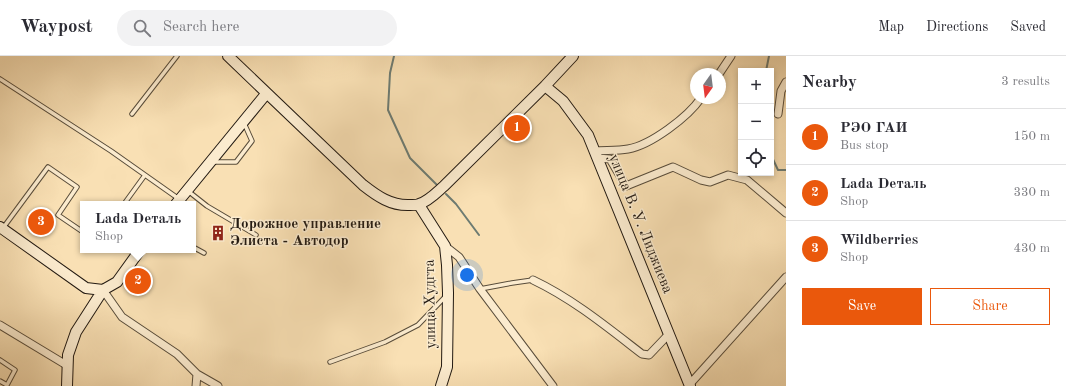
<!DOCTYPE html>
<html lang="en">
<head>
<meta charset="utf-8">
<style>
  :root { --surface:#fff; --page:#f2f2f3; --text:#2b2b33; --muted:#7c7c81; --line:#e1e1e2; --accent:#ea580c }
  body { margin:0; font-family:"Old Standard TT",serif; background:var(--page); color:var(--text) }
  .controls { position:absolute; right:12px; top:12px; display:grid; overflow:hidden; border-radius:0px; box-shadow:0 2px 6px #0003 }
  .controls button { width:36px; height:36px; display:grid; place-items:center; padding:0; border:0; border-bottom:1px solid var(--line); background:var(--surface); color:var(--text); font:20px sans-serif }
  .compass { position:absolute; left:690px; top:12px; width:36px; height:36px; border-radius:50%; background:var(--surface); box-shadow:0 2px 6px #0003; rotate:194deg }
  .you { position:absolute; left:467px; top:219px; width:14px; height:14px; margin:-10px; border:3px solid #fff; border-radius:50%; background:#1a73e8; box-shadow:0 0 0 6px #1a73e833 }
  .badge { display:grid; place-items:center; width:26px; height:26px; border-radius:50%; background:var(--accent); color:#fff; font-size:13px; font-weight:700 }
  .pin { position:absolute; translate:-50% -50%; border:2px solid #fff; box-shadow:0 1px 4px #0006 }
  .popup { position:absolute; left:80px; top:145px; width:116px; height:52px; box-sizing:border-box; display:grid; place-content:center; border-radius:0px; background:var(--surface); filter:drop-shadow(0 1px 3px #0005); font-size:13px; white-space:nowrap; color:var(--muted) }
  .popup b { font-size:15px; color:var(--text) }
  .popup::after { content:''; position:absolute; left:50%; top:100%; margin-left:-8px; border:8px solid transparent; border-top-color:var(--surface) }
  .list { margin:0; padding:0; list-style:none }
  h2 { display:flex; justify-content:space-between; align-items:center; height:52px; margin:0; padding:0 16px; font-size:17px }
  h2 small { font-size:13px; font-weight:400; color:var(--muted) }
  .list li { display:grid; grid-template-columns:26px 1fr auto; gap:12px; align-items:center; box-sizing:border-box; height:56px; padding:0 16px; border-top:1px solid var(--line) }
  .list b { display:block; font-size:15px; white-space:nowrap }
  .list p { margin:0; font-size:13px; white-space:nowrap; color:var(--muted) }
  .list em { font-size:13px; font-style:normal; color:var(--muted) }
  .actions { display:flex; gap:8px; padding:12px 16px }
  .actions a { flex:1; padding:9px 0; border:1px solid var(--accent); border-radius:0px; text-align:center; font-size:14px; color:var(--accent) }
  .actions .main { background:var(--accent); color:#fff }
  .icon { flex:none; width:22px; height:22px; fill:none; stroke:currentColor; stroke-width:2; stroke-linecap:round; stroke-linejoin:round }
  .map { position:relative; flex:none; width:786px; height:330px; overflow:hidden }
  header { display:flex; align-items:center; gap:24px; box-sizing:border-box; height:56px; padding:0 20px; background:var(--surface); border-bottom:1px solid var(--line) }
  header strong { font-size:19px }
  nav { display:flex; gap:22px; margin-inline-start:auto; font-size:14px }
  .search { width:280px; height:36px; background:var(--page); display:flex; align-items:center; gap:10px; box-sizing:border-box; padding:0 14px; border-radius:22px; color:var(--muted); font-size:15px }
  main { display:flex }
  aside { flex:1; background:var(--surface) }
  .map>svg:first-child { display:block }
  .lines { fill:none; stroke-linecap:round; stroke-linejoin:round }
  .stream { stroke:#6d7b72; stroke-width:2 }
  .lane-casing { stroke:#584c3a; stroke-width:5.5 }
  .street-casing { stroke:#584c3a; stroke-width:9 }
  .secondary-casing { stroke:#231a12; stroke-width:12 }
  .lane { stroke:#fbebce; stroke-width:3.5 }
  .street { stroke:#fbebce; stroke-width:7 }
  .secondary { stroke:#fbebce; stroke-width:10 }
  .labels { text-anchor:middle; dominant-baseline:central; stroke-width:3; stroke-linejoin:round; paint-order:stroke }
  .poi-label { font-size:15px; font-weight:bold; fill:#231a12; stroke:#fbebce; text-anchor:start }
  .street-label { font-size:15px; fill:#231a12; stroke:#fbebce }
</style>
</head>
<body>
<header>
<strong>Waypost</strong>
<div class="search"><svg class="icon" aria-label="search" viewBox="0 0 24 24"><circle cx="10" cy="10" r="6"/><path d="M15 15l6 6"/></svg>Search here</div>
<nav><a>Map</a><a>Directions</a><a>Saved</a></nav>
</header>
<main>
<div class="map">
<svg width="786" height="330" viewBox="0 0 786 330">
  <rect width="100%" height="100%" fill="#f9e0b4"/>
  <filter id="stains"><feTurbulence type="fractalNoise" baseFrequency=".005" numOctaves="4"/><feColorMatrix values="0 0 0 0 .2 0 0 0 0 .09 0 0 0 0 .02 0 0 0 .5 -.17"/></filter>
  <radialGradient id="worn" r=".72"><stop offset=".6" stop-color="#630" stop-opacity="0"/><stop offset="1" stop-color="#630" stop-opacity=".3"/></radialGradient>
  <g class="lines">
    <path class="stream" d="M394 0 390 17 388 54 410 102 438 130
      M766 15 769 0
      M771 58V99L778 114H786
      M446 138 456 148 479 179"/>
    <defs>
      <path id="lane" d="M0 23 111 95 179 143
        M132 58 177 0
        M214 106H236L252 85 244 67
        M188 135 207 150 256 179
        M124 148 145 119
        M3 172 48 111 77 131 58 159 83 176
        M193 191 204 197
        M480 233 512 227 533 224
        M0 304 15 314 7 329 0 325
        M330 306 385 286 418 269 445 241"/>
      <path id="street" d="M719 18 731 0
        M778 58 781 35 786 26
        M594 95C605 94 617 95 628 93 651 89 688 61 701 42
        M597 102 610 103 626 130 673 111 701 124 710 126 728 119 747 124 786 157
        M445 190 459 201 480 233 553 330
        M533 224C573 243 607 271 642 298L649 299 669 278
        M103 234 122 261 177 298 197 318 196 330
        M0 269 68 310
        M197 318 218 330
        M689 329 786 221"/>
      <path id="secondary" d="M228 0 363 129C377 140 391 150 410 149 413 149 417 149 419 148 429 145 437 136 444 130L545 30 573 0
        M545 30 563 45 588 79 690 330
        M176 148 266 38
        M419 149 445 190 447 209 448 237 447 311 441 330
        M0 171 86 232 103 234 117 226 140 194
        M67 330 68 299 76 276 103 234"/>
    </defs>
    <use href="#lane" class="lane-casing"/>
    <use href="#street" class="street-casing"/>
    <use href="#secondary" class="secondary-casing"/>
    <use href="#lane" class="lane"/>
    <use href="#street" class="street"/>
    <use href="#secondary" class="secondary"/>
  </g>
  <defs>
    <symbol id="building-bare" viewBox="-9 -9 18 18"><path d="M-4-6H4V6H1V3H-1V6H-4ZM-2.5-4.3h1.7v1.8h-1.7ZM.8-4.3h1.7v1.8H.8ZM-2.5-1h1.7V.8h-1.7ZM.8-1h1.7V.8H.8Z" fill="#8f2418" stroke="#fbebce" stroke-width="2.5" paint-order="stroke"/></symbol>
  </defs>
  <g fill-rule="evenodd">
    <use href="#building-bare" x="207" y="166" width="22" height="22"/>
  </g>
  <g class="labels">
    <g class="poi-label">
      <text x="230" y="168">Дорожное управление<tspan x="230" dy="17">Элиста - Автодор</tspan></text>
    </g>
    <g class="street-label">
      <text transform="translate(640 168) rotate(68)">улица В. У. Лиджиева</text>
      <text transform="translate(431 248) rotate(-91)">улица Худгта</text>
    </g>
  </g>
  <rect width="100%" height="100%" filter="url(#stains)"/>
  <rect width="100%" height="100%" fill="url(#worn)"/>
</svg>
<div class="controls">
<button>+</button>
<button>−</button>
<button><svg class="icon" aria-label="locate" viewBox="0 0 24 24"><circle cx="12" cy="12" r="6"/><path d="M12 2v4M12 18v4M2 12h4M18 12h4"/></svg></button>
</div>
<svg class="compass" viewBox="-18 -18 36 36"><path d="M0-13l5 13h-10z" fill="#e53935"/><path d="M0 13l5-13h-10z" fill="#7c7c81"/></svg>
<div class="you"></div>
<div class="pin badge" style="left:517px;top:72px">1</div>
<div class="pin badge" style="left:138px;top:225px">2</div>
<div class="popup"><b>Lada Dеталь</b>Shop</div>
<div class="pin badge" style="left:41px;top:166px">3</div>
</div>
<aside>
<h2>Nearby<small>3 results</small></h2>
<ul class="list">
<li><span class="badge">1</span><div><b>РЭО ГАИ</b><p>Bus stop</p></div><em>150 m</em></li>
<li><span class="badge">2</span><div><b>Lada Dеталь</b><p>Shop</p></div><em>330 m</em></li>
<li><span class="badge">3</span><div><b>Wildberries</b><p>Shop</p></div><em>430 m</em></li>
</ul>
<div class="actions"><a class="main">Save</a><a>Share</a></div>
</aside>
</main>
</body>
</html>
